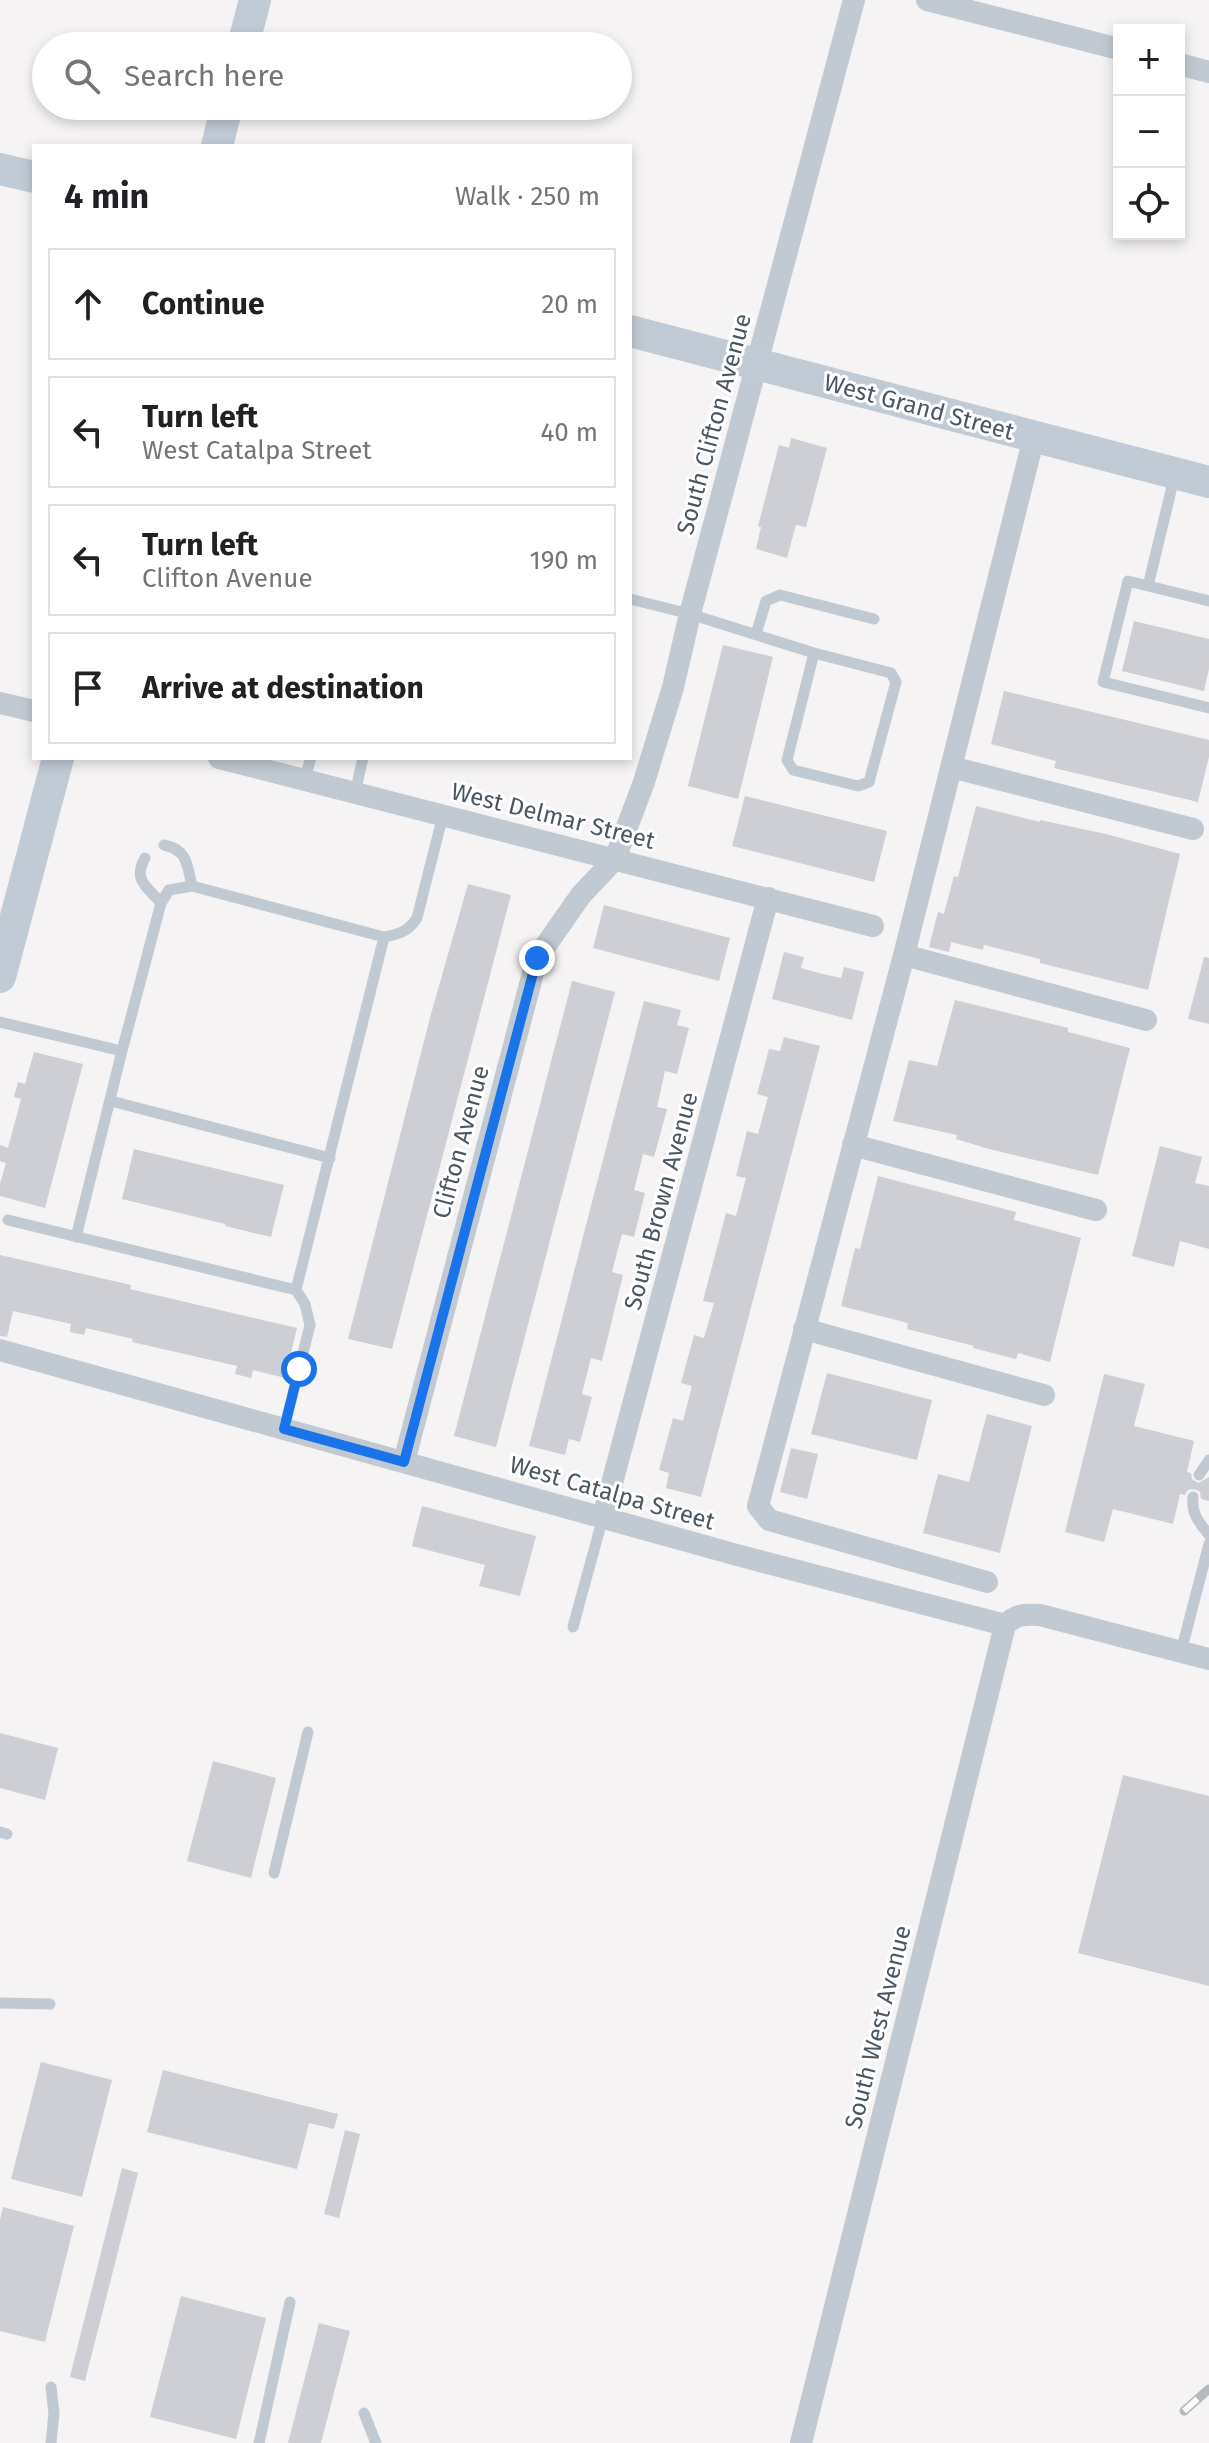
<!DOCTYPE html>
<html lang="en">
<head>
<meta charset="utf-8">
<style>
  :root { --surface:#fff; --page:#f2f2f2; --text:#202124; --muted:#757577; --line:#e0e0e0 }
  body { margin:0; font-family:"Fira Sans",sans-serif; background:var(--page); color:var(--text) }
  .controls { position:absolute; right:24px; top:24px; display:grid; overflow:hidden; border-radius:0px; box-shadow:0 4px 12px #0003 }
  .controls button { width:72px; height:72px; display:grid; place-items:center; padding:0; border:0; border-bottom:2px solid var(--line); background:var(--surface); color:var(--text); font:40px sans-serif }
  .stop { position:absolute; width:24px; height:24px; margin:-18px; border:6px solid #1a73e8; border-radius:50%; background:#fff }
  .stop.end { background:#1a73e8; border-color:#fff; box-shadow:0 2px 8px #0008 }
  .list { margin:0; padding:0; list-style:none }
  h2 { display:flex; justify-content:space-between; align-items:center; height:104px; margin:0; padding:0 32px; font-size:34px }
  h2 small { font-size:26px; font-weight:400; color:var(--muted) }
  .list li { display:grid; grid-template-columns:52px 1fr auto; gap:24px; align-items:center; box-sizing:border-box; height:112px; margin:0 16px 16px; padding:0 16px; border:2px solid var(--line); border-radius:0px }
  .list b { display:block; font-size:30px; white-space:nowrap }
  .list p { margin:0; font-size:26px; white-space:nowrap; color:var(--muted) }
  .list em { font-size:26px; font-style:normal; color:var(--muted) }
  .icon { flex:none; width:44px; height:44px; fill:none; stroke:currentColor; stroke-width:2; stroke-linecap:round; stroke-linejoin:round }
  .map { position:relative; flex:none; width:1209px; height:2443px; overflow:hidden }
  .search { position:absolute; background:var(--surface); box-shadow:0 4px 12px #0003; left:32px; top:32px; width:600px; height:88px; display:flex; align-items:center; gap:20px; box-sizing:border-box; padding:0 28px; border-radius:44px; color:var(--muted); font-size:30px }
  .panel { position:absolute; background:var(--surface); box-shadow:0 4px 12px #0003; left:32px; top:144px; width:600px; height:616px; border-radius:0px }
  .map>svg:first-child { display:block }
  .building { fill:#cdcfd5 }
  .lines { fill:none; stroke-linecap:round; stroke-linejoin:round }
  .service { stroke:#c1cad2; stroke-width:11 }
  .minor { stroke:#c1cad2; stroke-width:22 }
  .secondary { stroke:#c1cbd6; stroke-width:32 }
  .rail-casing { stroke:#b5b8bd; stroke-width:9 }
  .rail { stroke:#fff; stroke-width:6; stroke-dasharray:18; stroke-linecap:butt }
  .route { stroke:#1a73e8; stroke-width:10 }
  .labels { text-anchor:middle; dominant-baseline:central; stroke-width:6; stroke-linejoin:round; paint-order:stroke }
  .street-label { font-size:24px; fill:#4a5661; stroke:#fff }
</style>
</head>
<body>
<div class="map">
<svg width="1209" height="2443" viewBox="0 0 1209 2443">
  <rect width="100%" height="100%" fill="#f5f3f3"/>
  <path class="building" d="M791 438 827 448 806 527 796 525 787 558 756 549 761 527 758 526 779 445 789 448Z
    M1134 621 1209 639V669L1204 691 1122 671Z
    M723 645 773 657 738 799 688 786Z
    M1004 691 1209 740V757L1198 802 1054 768 1056 761 991 744Z
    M745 796 887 831 874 882 732 846Z
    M976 806 1040 822V820L1106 834 1180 854 1148 990 1040 963V959L984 945 983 950 951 942 949 952 929 947 938 912 944 914 954 876 958 877Z
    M468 884 511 895 392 1349 348 1339 431 1014Z
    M604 905 730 938 719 981 593 948Z
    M784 952 804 957 801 968 823 974 841 978 844 967 864 972 852 1020 772 999Z
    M1204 957 1209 958V1024L1188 1019Z
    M572 981 615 992 496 1447 454 1436Z
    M955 1000 1068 1028V1032L1130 1048 1098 1175 989 1149 956 1139 957 1135 893 1121 909 1060 937 1066Z
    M644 1001 681 1010 677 1025 689 1028 677 1074 665 1071 657 1107 667 1109 654 1157 643 1154 634 1190 645 1193 634 1237 622 1234 612 1272 623 1275 602 1361 591 1358 582 1394 592 1397 580 1442 569 1439 565 1455 529 1446Z
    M784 1037 820 1046 701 1497 666 1488 669 1473 659 1470 673 1418 683 1421 692 1386 681 1383 694 1335 704 1338 714 1303 703 1301 726 1213 736 1216 746 1178 736 1176 747 1131 758 1134 768 1097 757 1094 769 1049 780 1051Z
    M34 1052 83 1064 45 1208 0 1196V1184L6 1163 0 1161V1145L8 1148 21 1099 14 1097 18 1082 25 1084Z
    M1160 1146 1202 1157 1195 1183 1209 1186V1249L1180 1241 1174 1267 1132 1256Z
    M134 1149 284 1185 271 1237 225 1226V1224L122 1199Z
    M878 1176 1016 1212 1014 1220 1081 1238 1050 1362 1018 1353 1016 1359 973 1348 974 1346 907 1329 908 1323 841 1306 855 1248 860 1249Z
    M0 1255 131 1285 130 1289 297 1328 285 1378 253 1370 251 1378 235 1374 237 1366 132 1342 133 1339 86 1328 84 1335 70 1332 71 1324 13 1311 7 1337 0 1336Z
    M827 1373 932 1400 917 1460 811 1434Z
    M1104 1374 1145 1384 1134 1426 1194 1441 1187 1472 1191 1473 1192 1479 1198 1483 1209 1477V1501L1201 1499 1200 1492 1194 1489 1188 1490 1185 1495 1180 1494 1173 1524 1113 1509 1104 1542 1065 1532Z
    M987 1414 1032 1426 1000 1553 923 1533 938 1474 969 1482Z
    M791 1448 818 1454 807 1499 780 1492Z
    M422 1506 536 1536 520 1596 479 1586 485 1565 412 1546Z
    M0 1733 58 1748 45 1800 0 1788Z
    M213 1761 276 1778 251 1878 187 1861Z
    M1123 1775 1209 1796V1986L1078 1953Z
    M41 2062 112 2080 82 2197 11 2179Z
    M163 2070 338 2114 334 2129 309 2123 297 2169 147 2132Z
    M345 2130 360 2134 339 2218 324 2214Z
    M122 2168 138 2173 85 2381 70 2377Z
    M3 2207 74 2226 45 2342 0 2331V2220Z
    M181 2296 266 2318 236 2439 150 2417Z
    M319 2323 350 2331 321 2443H288Z"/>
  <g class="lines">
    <path class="service" d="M1148 586 1175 474
      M630 599 690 614 814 653 891 673 896 682 869 782 858 786 793 770 787 760 814 653
      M1209 601 1128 581 1103 682 1209 708
      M756 634 766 601 780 595 874 619
      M304 780 311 758
      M355 793 363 758
      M164 845C188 850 187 865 192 886
      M145 858C133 880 146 886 161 903
      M0 1022 122 1051 76 1237
      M122 1051 161 903 169 890 192 886 384 937C399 934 408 932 417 918L443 815
      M111 1101 330 1158
      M8 1220 296 1290 305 1304 310 1325 284 1429
      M296 1290 384 937
      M1199 1475 1209 1460
      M1193 1497C1191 1514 1199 1522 1209 1535
      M573 1627 603 1517
      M1181 1652 1209 1544
      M0 1832 7 1834
      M274 1873 308 1732
      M0 2003 50 2004
      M51 2387 54 2413 51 2443
      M364 2413 376 2443
      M259 2443 290 2302"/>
    <path class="minor" d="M927 0 1119 49
      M1179 64 1209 72
      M0 703 34 711
      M219 758 873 926
      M951 767 1193 829
      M904 955 1146 1020
      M853 1145 1096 1210
      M804 1329 1044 1395
      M0 1350 737 1555 1005 1625
      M404 1462 537 958 581 895 615 859 644 782 673 687 690 614 854 0
      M603 1517 768 898
      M987 1582 769 1520 758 1506 904 955 1034 437
      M1005 1625C1016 1614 1025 1614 1040 1615L1209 1659
      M801 2443 1005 1625"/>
    <path class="secondary" d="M243 46 255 0
      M217 146 227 106
      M0 169 34 177
      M630 331 1209 482
      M0 977 58 758"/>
    <defs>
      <path id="rail" d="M1184 2411 1209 2389"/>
    </defs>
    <use href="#rail" class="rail-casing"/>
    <use href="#rail" class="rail"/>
  </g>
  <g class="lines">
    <path class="route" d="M299 1369 284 1429 404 1462 537 958"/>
  </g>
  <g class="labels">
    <g class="street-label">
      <text transform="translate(919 407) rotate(15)">West Grand Street</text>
      <text transform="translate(714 424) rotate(-75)">South Clifton Avenue</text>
      <text transform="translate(553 816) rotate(14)">West Delmar Street</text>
      <text transform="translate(461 1142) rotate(-75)">Clifton Avenue</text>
      <text transform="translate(661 1201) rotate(-75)">South Brown Avenue</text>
      <text transform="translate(612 1493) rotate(16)">West Catalpa Street</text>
      <text transform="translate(878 2027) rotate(-76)">South West Avenue</text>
    </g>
  </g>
</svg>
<div class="controls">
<button>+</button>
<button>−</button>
<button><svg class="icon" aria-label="locate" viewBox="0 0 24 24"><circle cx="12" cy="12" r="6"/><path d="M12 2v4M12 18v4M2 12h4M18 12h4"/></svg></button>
</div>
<div class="stop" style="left:299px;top:1369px"></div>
<div class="stop end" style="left:537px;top:958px"></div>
<div class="search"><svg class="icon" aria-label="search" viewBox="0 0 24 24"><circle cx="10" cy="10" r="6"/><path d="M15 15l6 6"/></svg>Search here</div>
<section class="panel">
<h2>4 min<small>Walk · 250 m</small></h2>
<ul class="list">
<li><svg class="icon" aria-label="ahead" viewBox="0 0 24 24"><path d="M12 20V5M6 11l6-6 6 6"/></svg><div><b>Continue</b></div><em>20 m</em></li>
<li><svg class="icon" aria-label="left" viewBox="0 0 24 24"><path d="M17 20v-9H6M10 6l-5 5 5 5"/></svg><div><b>Turn left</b><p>West Catalpa Street</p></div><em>40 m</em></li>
<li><svg class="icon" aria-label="left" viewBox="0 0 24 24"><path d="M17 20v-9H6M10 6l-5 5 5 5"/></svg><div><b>Turn left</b><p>Clifton Avenue</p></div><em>190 m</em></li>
<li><svg class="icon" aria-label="arrive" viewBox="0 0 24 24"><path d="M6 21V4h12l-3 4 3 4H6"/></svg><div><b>Arrive at destination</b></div></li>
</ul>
</section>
</div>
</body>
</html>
